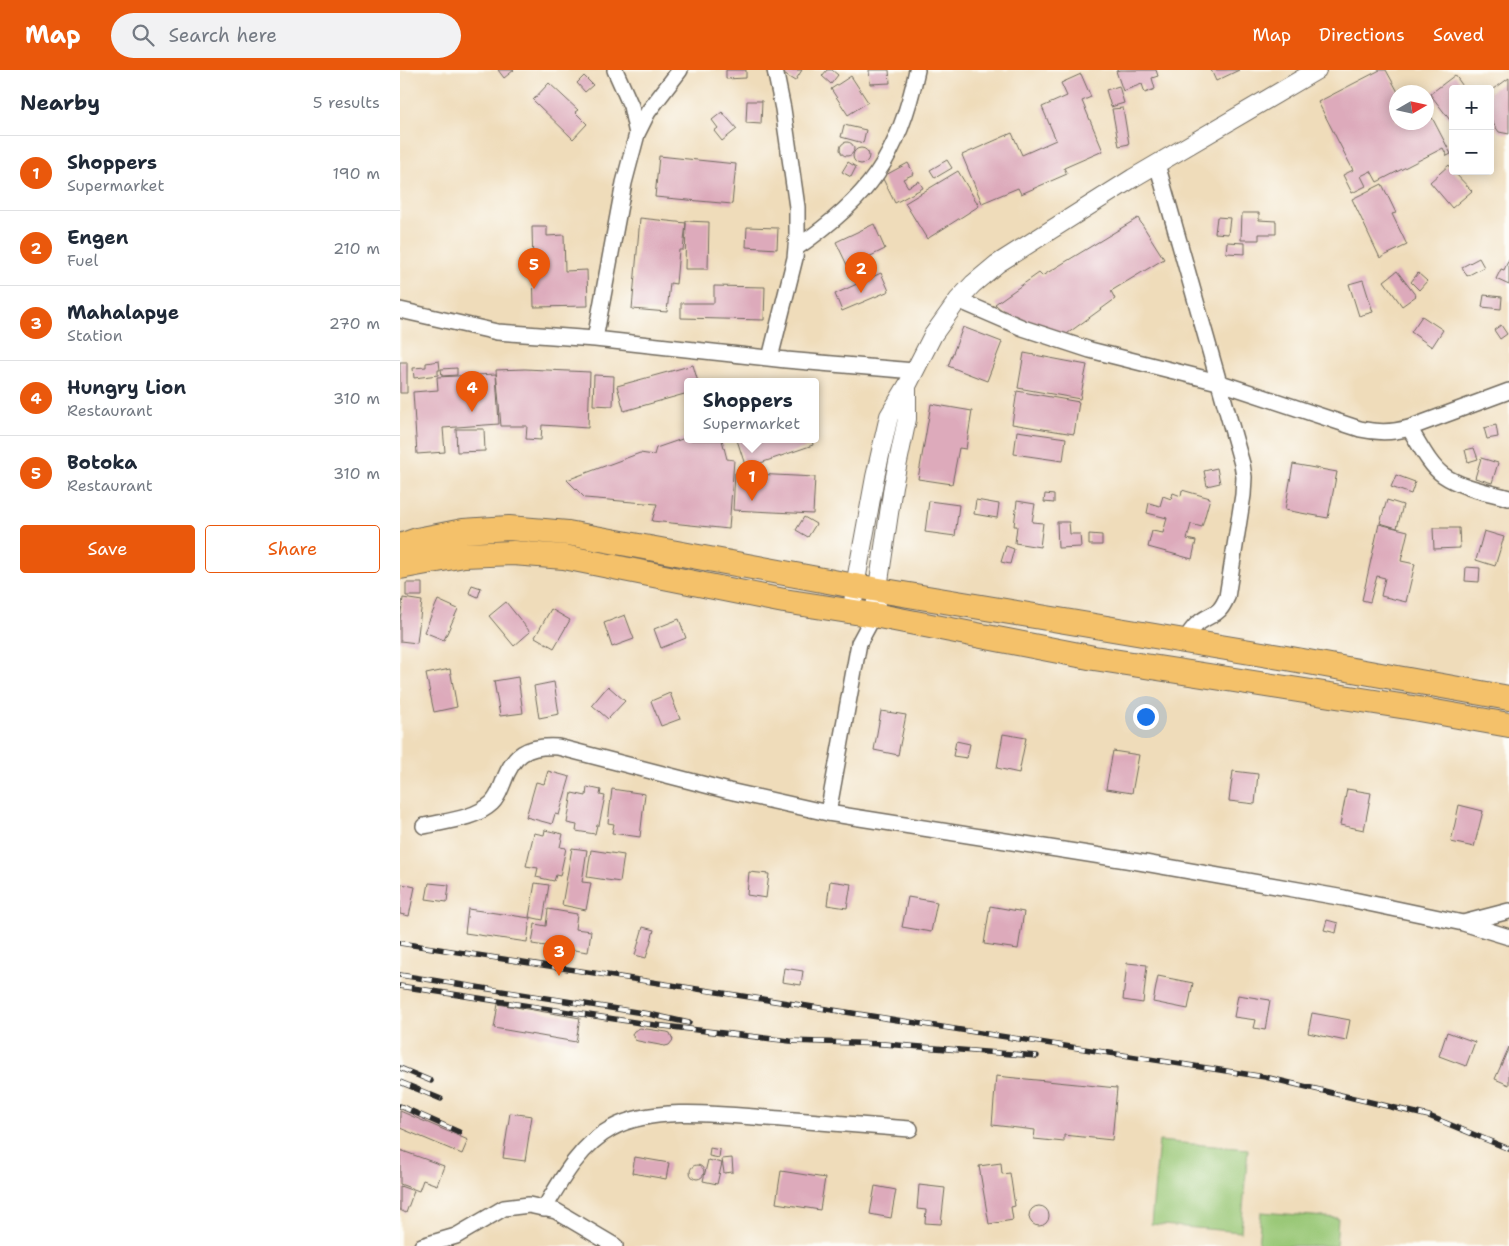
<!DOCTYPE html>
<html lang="en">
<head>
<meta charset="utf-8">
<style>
  :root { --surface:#fff; --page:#f2f2f3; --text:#1f2937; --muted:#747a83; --line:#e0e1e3; --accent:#ea580c }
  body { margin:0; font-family:"Shantell Sans",sans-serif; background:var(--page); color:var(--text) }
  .controls { position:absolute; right:15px; top:15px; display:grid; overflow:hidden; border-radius:5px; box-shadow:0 2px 12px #0003 }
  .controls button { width:45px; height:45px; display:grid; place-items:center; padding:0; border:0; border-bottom:1px solid var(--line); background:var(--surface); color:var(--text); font:25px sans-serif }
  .compass { position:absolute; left:989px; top:15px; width:45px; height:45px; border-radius:50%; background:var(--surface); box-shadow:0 2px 12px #0003; rotate:81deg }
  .you { position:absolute; left:745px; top:646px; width:18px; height:18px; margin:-12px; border:4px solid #fff; border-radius:50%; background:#1a73e8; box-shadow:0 0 0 8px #1a73e833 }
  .badge { display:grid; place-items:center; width:32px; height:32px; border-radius:50%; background:var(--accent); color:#fff; font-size:16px; font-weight:700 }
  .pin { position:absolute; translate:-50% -41px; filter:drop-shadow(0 1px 2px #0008) }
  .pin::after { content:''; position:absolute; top:26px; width:18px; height:15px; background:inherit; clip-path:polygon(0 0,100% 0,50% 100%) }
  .popup { position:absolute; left:284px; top:308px; width:135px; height:65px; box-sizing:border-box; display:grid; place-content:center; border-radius:5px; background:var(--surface); filter:drop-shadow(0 1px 4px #0005); font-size:16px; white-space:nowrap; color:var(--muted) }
  .popup b { font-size:19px; color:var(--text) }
  .popup::after { content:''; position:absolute; left:50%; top:100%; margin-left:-10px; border:10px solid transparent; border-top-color:var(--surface) }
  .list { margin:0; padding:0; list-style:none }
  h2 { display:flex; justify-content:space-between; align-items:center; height:65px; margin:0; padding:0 20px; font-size:21px }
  h2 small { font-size:16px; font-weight:400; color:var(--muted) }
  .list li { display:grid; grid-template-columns:32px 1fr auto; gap:15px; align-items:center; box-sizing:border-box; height:75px; padding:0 20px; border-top:1px solid var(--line) }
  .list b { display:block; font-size:19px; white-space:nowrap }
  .list p { margin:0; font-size:16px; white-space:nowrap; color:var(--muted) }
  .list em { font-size:16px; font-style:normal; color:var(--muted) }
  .actions { display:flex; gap:10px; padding:15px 20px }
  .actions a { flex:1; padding:11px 0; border:1px solid var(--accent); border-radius:5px; text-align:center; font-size:18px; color:var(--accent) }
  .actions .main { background:var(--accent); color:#fff }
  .icon { flex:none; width:28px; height:28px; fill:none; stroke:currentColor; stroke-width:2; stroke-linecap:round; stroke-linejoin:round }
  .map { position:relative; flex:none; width:1109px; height:1176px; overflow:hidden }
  header { display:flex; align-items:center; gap:30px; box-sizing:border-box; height:70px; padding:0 25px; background:var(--accent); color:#fff }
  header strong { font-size:24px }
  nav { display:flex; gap:28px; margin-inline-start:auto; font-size:18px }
  .search { width:350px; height:45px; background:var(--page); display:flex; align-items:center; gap:12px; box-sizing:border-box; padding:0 18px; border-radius:28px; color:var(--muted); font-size:19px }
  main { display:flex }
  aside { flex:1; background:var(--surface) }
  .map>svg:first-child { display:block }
  .green { fill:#9ac877; stroke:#627a51 }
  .building { fill:#dab }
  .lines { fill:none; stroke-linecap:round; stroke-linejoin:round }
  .minor-casing { stroke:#70695d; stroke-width:18 }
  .tertiary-casing { stroke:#70695d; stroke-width:20 }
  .trunk-casing { stroke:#70695d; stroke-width:26 }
  .minor { stroke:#fff; stroke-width:15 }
  .tertiary { stroke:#fff; stroke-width:18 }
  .trunk { stroke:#f4c16a; stroke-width:24 }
  .rail-casing { stroke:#2b2b2b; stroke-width:5.5 }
  .rail { stroke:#fdfcf7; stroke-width:4; stroke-dasharray:11; stroke-linecap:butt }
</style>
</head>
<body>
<header>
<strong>Map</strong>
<div class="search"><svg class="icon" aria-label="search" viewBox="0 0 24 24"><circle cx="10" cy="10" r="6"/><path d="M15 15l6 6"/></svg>Search here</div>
<nav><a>Map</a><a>Directions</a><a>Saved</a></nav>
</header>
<main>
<aside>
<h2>Nearby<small>5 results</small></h2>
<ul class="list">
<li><span class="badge">1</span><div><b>Shoppers</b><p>Supermarket</p></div><em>190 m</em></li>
<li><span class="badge">2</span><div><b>Engen</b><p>Fuel</p></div><em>210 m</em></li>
<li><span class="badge">3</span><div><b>Mahalapye</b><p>Station</p></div><em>270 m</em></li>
<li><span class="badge">4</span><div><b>Hungry Lion</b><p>Restaurant</p></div><em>310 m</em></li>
<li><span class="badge">5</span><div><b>Botoka</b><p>Restaurant</p></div><em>310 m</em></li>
</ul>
<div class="actions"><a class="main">Save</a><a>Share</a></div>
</aside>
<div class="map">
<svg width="1109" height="1176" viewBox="0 0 1109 1176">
  <rect width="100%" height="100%" fill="#fdfcf7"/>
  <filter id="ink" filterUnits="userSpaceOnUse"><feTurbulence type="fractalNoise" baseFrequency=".02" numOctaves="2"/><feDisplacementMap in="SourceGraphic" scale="10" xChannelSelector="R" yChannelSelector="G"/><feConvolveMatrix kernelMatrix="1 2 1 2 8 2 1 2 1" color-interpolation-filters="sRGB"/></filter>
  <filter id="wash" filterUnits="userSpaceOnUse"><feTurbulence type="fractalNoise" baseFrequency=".0096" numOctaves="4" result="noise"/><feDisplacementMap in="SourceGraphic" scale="20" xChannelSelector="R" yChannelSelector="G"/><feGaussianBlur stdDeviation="1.12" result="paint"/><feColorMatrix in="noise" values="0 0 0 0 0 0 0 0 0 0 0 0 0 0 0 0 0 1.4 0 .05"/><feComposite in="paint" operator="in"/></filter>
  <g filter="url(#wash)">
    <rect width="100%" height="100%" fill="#efdcba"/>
    <path class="green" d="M759 1071 848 1079 841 1162 751 1154Z
      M861 1142 938 1148 936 1176H858Z"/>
    <g id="blocks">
      <path class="building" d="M98 0H114L104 8Z
        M326 0H346V8L326 9Z
        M384 0H402L395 11 382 3Z
        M427 0H432L438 5 431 14 422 6Z
        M469 0H489L490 13 470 14Z
        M720 0H756L758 6 752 8 755 19 745 23 742 14 723 21 716 1Z
        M811 0H839L816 11Z
        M980 0H986L998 22 996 52H1026V36L1051 84 1047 86 1043 78 977 112 971 101 961 106 966 116 952 123 943 105 953 100 918 32Z
        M681 4 691 27 682 31 703 81 664 98 667 104 621 124 618 118 582 133 562 85 612 63 622 85 656 70 642 37 667 26 661 13Z
        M1055 5 1065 19H1053V54L1030 24Z
        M184 6 193 15 185 22 177 13Z
        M451 6 468 32 448 45 431 19Z
        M1109 8V64L1099 62 1090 49V22Z
        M149 13 178 40 175 42 187 54 173 69 133 30Z
        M719 16 724 33 711 37 706 20Z
        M347 31H362L361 54 346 53Z
        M723 38 729 74 719 76 712 39Z
        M322 42 337 59 322 71 314 61 318 58 312 50Z
        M444 55 466 60 463 73 441 67Z
        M440 79a7 7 0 1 1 14 0a7 7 0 1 1-14 0Z
        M453 86a8 8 0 1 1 16 0a8 8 0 1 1-16 0Z
        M259 86 336 94 332 134 255 127Z
        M547 90 552 98 535 108 530 100Z
        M448 92 456 97 451 107 442 102Z
        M508 93 514 104 503 109 508 117 519 111 523 118 495 133 482 107Z
        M1049 95 1053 101 1072 121 1052 138 1030 112Z
        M558 101 579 136 527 169 505 133Z
        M982 114 996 143 992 144 1007 175 980 188 952 129Z
        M842 143H859V150L876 151V164H859V170H841Z
        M817 147 830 148 828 164 815 163Z
        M240 148 286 153 283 180H279L276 214 270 213 267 242 232 239Z
        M738 148 764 189 711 221 715 229 664 266 610 248 595 234 639 203 642 206Z
        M286 151 309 152 308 199H285Z
        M474 154 485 179 448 197 436 172Z
        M132 157H147V166L164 165 165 201 187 200 188 236 134 237Z
        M347 157 378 158 377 179 346 177Z
        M827 172 845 173V184L826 183Z
        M1079 188 1084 197 1067 206 1062 197Z
        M1109 189V215L1096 209 1101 199 1104 200Z
        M997 201 1016 226 1002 236 984 211Z
        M481 203 489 221 442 241 435 224Z
        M1018 203 1027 211 1019 220 1011 212Z
        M963 210 973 242 959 246 949 214Z
        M314 216 365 217 364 250 281 248V233H314Z
        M1084 225 1102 227 1101 239 1082 237Z
        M1022 246 1043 260 1032 277 1011 262Z
        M1101 255 1107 264 1100 269 1094 260Z
        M563 257 602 272 587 311 548 296Z
        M624 283 687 295 680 329 618 318Z
        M39 291 40 300H38V305L14 308 13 298 26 297V293Z
        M0 292H7V323H0Z
        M293 295 298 312H288V323L224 341 217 316Z
        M57 298V305L42 306 41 299Z
        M125 299 190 302 188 358 142 355 141 370 126 369 127 356H101L96 300Z
        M96 304 99 354 43 358 45 382 17 384 13 322 38 320 37 307Z
        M194 305 214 306 213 336 193 335Z
        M617 321 679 332 674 364 612 354Z
        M531 334 572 341 566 379 559 378 552 414 518 409Z
        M1096 355 1098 367 1087 369 1084 358Z
        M56 359H84L85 381 57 382Z
        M617 361 666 368 663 391 614 384Z
        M288 367V370H322L327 389 334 390 329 459 252 451 257 434 185 428 167 410 240 383 254 385 256 378Z
        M337 370H412L413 375 346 398Z
        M1074 378 1078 389 1068 392 1065 380Z
        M1081 388 1098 393 1092 413 1075 408Z
        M893 394 937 402 928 448 885 440Z
        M817 398 820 413 807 416 804 401Z
        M335 403 415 407 413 444 333 440Z
        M996 405 1015 412 1011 424 991 417Z
        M782 420 810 428 802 457 791 454 787 469 796 471 792 489 748 477 752 461 763 463 767 448 747 443 749 433 760 436 763 426 771 429 773 423 781 426Z
        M645 424 654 425V433L644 432Z
        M576 430 599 434 597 448 574 444Z
        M987 430 1003 435 997 458 980 453Z
        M529 431 559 435 555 466 525 462Z
        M617 431 635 434 632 452 643 453 640 477 615 473 617 456H614Z
        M404 447 416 454 408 467 396 460Z
        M657 452H669L670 464H680L681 477 658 478Z
        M979 454 1008 461 1001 491 1015 494 1006 532 981 526 985 508 977 506 970 532 962 530Z
        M1033 458H1059L1060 478 1034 479Z
        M1084 461 1104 467 1095 496 1076 490Z
        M689 464 702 465V475H689Z
        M606 476 614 479 610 494 601 492Z
        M1066 497 1080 498 1079 512 1065 511Z
        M6 513H22V526H6Z
        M72 515 81 518 78 527 69 523Z
        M3 528 22 531 17 573 0 571V551Z
        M38 530 58 539 44 570 24 562Z
        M106 532 130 562 114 576 89 546Z
        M151 539 170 550 154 578 135 567Z
        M225 545 234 569 212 577 204 553Z
        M279 549 286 568 261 578 254 559Z
        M50 599 57 637 34 642 26 604Z
        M118 607 123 643 100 646 94 611Z
        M154 612 159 644 139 648 134 616Z
        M208 616 225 631 208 649 192 635Z
        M270 623 280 649 261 656 251 631Z
        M481 641 506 645 498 685 474 680Z
        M603 664 626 668 619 703 597 698Z
        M556 671 570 674 567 688 553 686Z
        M713 681 739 685 732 723 706 719Z
        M148 701 170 707 159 745 155 744 152 754 126 747 136 712 144 714Z
        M833 701 858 704 855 734 829 731Z
        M187 717 201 720 200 725 205 726 199 755H197L195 764 176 761 177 755 167 753 172 723 186 726Z
        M212 719 245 724 240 767 212 763 214 754 208 753Z
        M947 719 971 723 964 760 940 755Z
        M1059 735 1083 741 1074 777 1051 772Z
        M145 760 163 764 160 777 166 778 160 806 156 805 154 811 136 807 138 798 126 796 134 763 144 765Z
        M172 778 187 780 182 812 191 813 186 840 162 835Z
        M191 780 224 785 220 812 187 807Z
        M349 802 369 804 366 828 347 825Z
        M430 811 451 814 447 838 427 835Z
        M29 813 49 815 47 832 26 829Z
        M135 813 149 815 143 850 129 847Z
        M2 814 15 817 9 846 0 844V823Z
        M508 827 537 832 531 862 502 857Z
        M590 836 624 842 618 879 584 874Z
        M68 839 130 848 127 872 65 863Z
        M148 839 177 844 175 859 191 861 188 882 132 874 135 854 146 856Z
        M927 850 938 853 936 863 924 860Z
        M243 857 254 860 246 888 235 885Z
        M727 893 747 895 743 933 723 930Z
        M384 898 403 901 401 915 382 912Z
        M758 906 793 913 788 939 753 932Z
        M838 925 870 930 865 960 854 958 856 950 834 947Z
        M98 934 180 948 176 972 94 958Z
        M912 943 950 950 946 971 908 963Z
        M240 958 267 962 270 963 273 970 269 975 265 976 238 971 235 970 232 964 234 961Z
        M1047 962 1075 972 1066 996 1039 986Z
        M1109 977V1015L1095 1009Z
        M596 1006 717 1018 712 1070 664 1065V1072L634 1069 635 1060 592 1055Z
        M0 1041 68 1070 62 1084 0 1058Z
        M110 1043 132 1046 125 1091 103 1088Z
        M310 1078 320 1080 319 1088 309 1086Z
        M0 1080 44 1096 37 1115 23 1110 19 1121 0 1114Z
        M235 1087 269 1093 266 1109 232 1103Z
        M332 1088 333 1102 324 1103 322 1089Z
        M308 1090 322 1093 317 1114 303 1111Z
        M601 1093 602 1104 610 1103 615 1136 611 1137 613 1150 589 1154 579 1096Z
        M290 1102a7 7 0 1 1 14 0a7 7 0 1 1-14 0Z
        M381 1101 425 1108 420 1140 376 1133Z
        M519 1115 545 1118 541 1154 525 1153 526 1140 517 1139Z
        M0 1116 14 1121 6 1143 0 1140Z
        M475 1116 496 1120 491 1148 470 1144Z
        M629 1146a10 10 0 1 1 20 0a10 10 0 1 1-20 0Z"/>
    </g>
  </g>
  <g filter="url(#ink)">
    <use href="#blocks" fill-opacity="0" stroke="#70695d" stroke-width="1"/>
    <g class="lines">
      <defs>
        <path id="minor" d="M215 0 231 36 237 64
          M757 94 842 394 844 407 843 425 827 527C818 547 815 541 800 552 793 556 789 565 784 571
          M396 178C469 128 499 87 517 0
          M558 230 623 258 690 280 818 312 960 359C978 363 992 363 1009 358L1109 321
          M0 240 97 262 195 269 386 290 514 301
          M195 269 224 113 237 64 248 42 280 0
          M370 288 395 188 397 166V137L383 39 375 0
          M1009 358C1019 373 1029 395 1043 405 1062 418 1088 422 1109 428
          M428 743 739 792 944 828 1063 853 1109 867
          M24 756C46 751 75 749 92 733 98 727 100 720 103 713 113 684 127 675 158 677L329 721 428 743 459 573 474 545
          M1063 853 1109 841
          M144 1139C161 1110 181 1074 212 1058 256 1034 332 1046 381 1049 424 1052 467 1056 510 1059
          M22 1176 56 1166 104 1138 129 1135 156 1141 215 1176"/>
        <path id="tertiary" d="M452 542 455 516 475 407 489 346 507 316 533 265 558 230 573 214 597 194 733 108 917 0
          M474 545 493 416 507 349V316"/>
        <path id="trunk" d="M0 476 17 470 63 461 109 458 168 463 455 516 886 588 1109 628
          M0 497 64 485 113 483 164 487 384 531 474 545 694 588 1007 637 1109 655"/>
      </defs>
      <use href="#minor" class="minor-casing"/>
      <use href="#tertiary" class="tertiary-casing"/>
      <use href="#trunk" class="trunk-casing"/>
      <use href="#minor" class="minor"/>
      <use href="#tertiary" class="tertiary"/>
      <use href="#trunk" class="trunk"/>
      <defs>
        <path id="rail" d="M0 873 865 1007 1029 1046 1109 1079
          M0 905 249 944 289 953
          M0 916 247 954 390 971 484 974 637 986
          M0 998 31 1011
          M0 1012 41 1029
          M0 1036 59 1062"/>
      </defs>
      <use href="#rail" class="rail-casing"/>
      <use href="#rail" class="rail"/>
    </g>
  </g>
</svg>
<div class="controls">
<button>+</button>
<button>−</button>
</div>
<svg class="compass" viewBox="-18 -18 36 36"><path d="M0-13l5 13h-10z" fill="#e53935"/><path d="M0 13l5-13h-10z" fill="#747a83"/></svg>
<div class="you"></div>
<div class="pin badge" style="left:352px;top:431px">1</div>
<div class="popup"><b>Shoppers</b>Supermarket</div>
<div class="pin badge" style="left:461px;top:223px">2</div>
<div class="pin badge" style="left:159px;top:906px">3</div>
<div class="pin badge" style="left:72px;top:342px">4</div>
<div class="pin badge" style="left:134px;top:219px">5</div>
</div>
</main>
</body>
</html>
